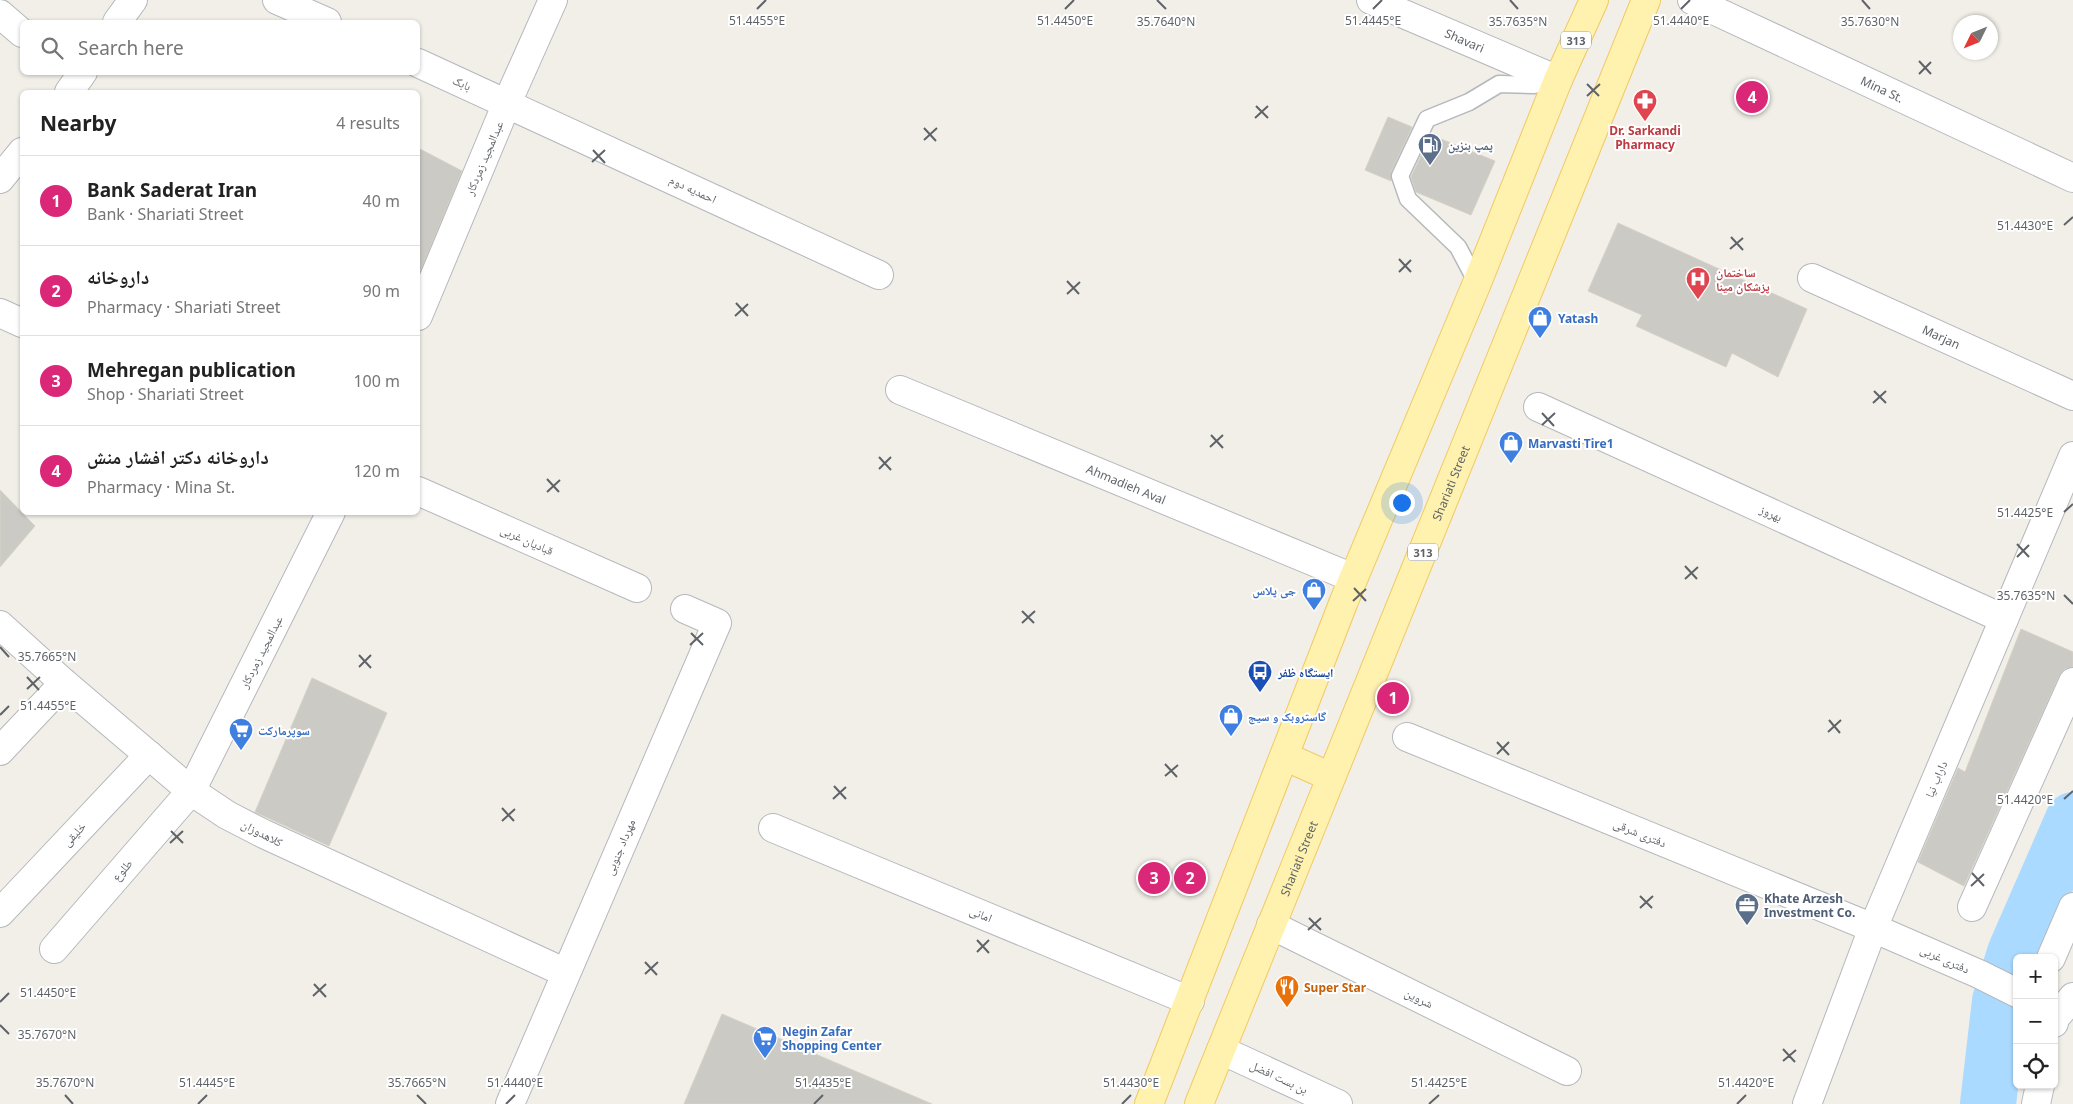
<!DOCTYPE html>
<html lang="en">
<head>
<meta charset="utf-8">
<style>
  :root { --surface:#fff; --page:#f6f6f6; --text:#222; --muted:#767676; --line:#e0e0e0; --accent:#db2777 }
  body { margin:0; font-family:"Noto Sans","Noto Naskh Arabic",sans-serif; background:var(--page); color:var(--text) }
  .controls { position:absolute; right:15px; bottom:15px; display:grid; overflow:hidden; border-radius:8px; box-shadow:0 1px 4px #0004 }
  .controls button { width:45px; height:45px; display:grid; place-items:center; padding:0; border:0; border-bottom:1px solid var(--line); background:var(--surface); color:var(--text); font:25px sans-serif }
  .compass { position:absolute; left:1953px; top:15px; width:45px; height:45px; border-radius:50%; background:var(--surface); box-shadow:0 1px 4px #0004; rotate:227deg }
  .you { position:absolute; left:1401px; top:502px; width:18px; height:18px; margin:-12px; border:4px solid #fff; border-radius:50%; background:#1a73e8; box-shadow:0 0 0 8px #1a73e833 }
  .badge { display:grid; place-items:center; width:32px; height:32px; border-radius:50%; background:var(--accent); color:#fff; font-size:16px; font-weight:700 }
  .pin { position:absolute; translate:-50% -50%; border:2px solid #fff; box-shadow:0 1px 5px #0006 }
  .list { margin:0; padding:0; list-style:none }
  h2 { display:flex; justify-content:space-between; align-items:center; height:65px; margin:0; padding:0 20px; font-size:21px }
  h2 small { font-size:16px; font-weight:400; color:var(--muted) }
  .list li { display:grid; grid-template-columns:32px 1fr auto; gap:15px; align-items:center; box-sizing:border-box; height:90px; padding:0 20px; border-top:1px solid var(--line) }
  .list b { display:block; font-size:19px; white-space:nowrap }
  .list p { margin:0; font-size:16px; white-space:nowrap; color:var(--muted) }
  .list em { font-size:16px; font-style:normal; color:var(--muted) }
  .icon { flex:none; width:28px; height:28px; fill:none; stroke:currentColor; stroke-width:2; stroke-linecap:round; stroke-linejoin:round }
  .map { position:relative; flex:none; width:2073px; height:1104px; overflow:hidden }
  .search { position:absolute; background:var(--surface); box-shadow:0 1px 4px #0004; left:20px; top:20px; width:400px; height:55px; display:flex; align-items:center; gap:12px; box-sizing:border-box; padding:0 18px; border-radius:8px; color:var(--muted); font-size:19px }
  .panel { position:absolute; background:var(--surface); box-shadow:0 1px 4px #0004; left:20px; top:90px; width:400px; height:425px; border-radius:8px }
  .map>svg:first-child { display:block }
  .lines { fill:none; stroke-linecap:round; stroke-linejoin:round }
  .river { stroke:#aadaff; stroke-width:56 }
  .building { fill:#cccac5; stroke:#d6d1c6 }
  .lane-casing { stroke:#b5b8bc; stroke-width:19 }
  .street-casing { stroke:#b5b8bc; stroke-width:30 }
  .secondary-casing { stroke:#b6babf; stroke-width:30 }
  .primary-casing { stroke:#f2c960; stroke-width:30 }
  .lane { stroke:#fff; stroke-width:16 }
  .street { stroke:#fff; stroke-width:28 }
  .secondary { stroke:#fff; stroke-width:28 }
  .primary { stroke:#fff2af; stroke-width:28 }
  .ticks { fill:none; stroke:#5f6368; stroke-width:2 }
  .labels { text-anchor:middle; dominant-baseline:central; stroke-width:4; stroke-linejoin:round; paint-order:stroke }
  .shield { fill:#fff; stroke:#8f9295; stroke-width:1 }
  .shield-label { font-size:11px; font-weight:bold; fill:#5f6368 }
  .street-label { font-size:12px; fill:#5f6368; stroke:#fff }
  .health-label { font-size:12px; font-weight:bold; fill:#be3a42; stroke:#fff }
  .service-label { font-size:12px; font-weight:bold; fill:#4e5e75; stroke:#fff; text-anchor:start }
  .shop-label { font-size:12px; font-weight:bold; fill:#366cbe; stroke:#fff; text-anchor:start }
  .transit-label { font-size:12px; font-weight:bold; fill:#164399; stroke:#fff; text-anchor:start }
  .food-label { font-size:12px; font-weight:bold; fill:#c56008; stroke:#fff; text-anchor:start }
  .ticks-label { font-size:12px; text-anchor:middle; fill:#5f6368; stroke:#fff; stroke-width:4; stroke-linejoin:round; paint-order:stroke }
</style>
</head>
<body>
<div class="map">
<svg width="2073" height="1104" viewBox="0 0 2073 1104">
  <rect width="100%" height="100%" fill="#f1efe8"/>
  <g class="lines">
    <path class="river" d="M1988 1104 2000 1001 2015 953 2073 820"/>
  </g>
  <path class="building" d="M1388 117 1412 127 1391 172V181L1365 170Z
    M1431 135 1495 161 1471 215 1416 192 1411 177Z
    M418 148 462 171 418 277Z
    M1618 223 1807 309 1778 377 1732 353 1726 367 1636 326 1642 315 1588 291Z
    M0 490 35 526 0 567Z
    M2021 629 2073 652V667L2064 669 2059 676 1964 886 1918 862 1958 768 1965 772Z
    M312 678 387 713 329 846 255 812Z
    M722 1014 932 1104H684Z"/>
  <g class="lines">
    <defs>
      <path id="lane" d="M1477 283 1458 247 1408 199 1400 176 1427 119 1469 102 1499 84 1534 85 1556 80"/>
      <g id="street">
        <path d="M277 0 327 22"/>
        <path id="s1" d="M1371 0 1558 80"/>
        <path d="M0 14 22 33"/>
        <path d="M117 22 133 0"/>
        <path d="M418 63 879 275"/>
        <path d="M69 92 83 72"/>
        <path d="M0 179 22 152"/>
        <path id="s2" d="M1812 278 2073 396"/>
        <path d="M0 313 22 323"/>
        <path d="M418 316 507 103 553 0"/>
        <path id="s3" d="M900 390 1353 578"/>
        <path d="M1538 407 2004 619"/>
        <path d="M418 491 637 588"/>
        <path d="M0 625 64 683 191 791 227 815 264 834 566 973"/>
        <path d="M1407 737 1873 928 1979 974 2017 993"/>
        <path d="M0 751 64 683"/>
        <path d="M773 828 1190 1001"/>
        <path d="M0 913 149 755"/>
        <path d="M1271 925 1567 1071"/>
        <path d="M54 949 191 791 331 512"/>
        <path d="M1221 1050 1338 1104"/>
        <path d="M510 1104 717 623 685 609"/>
        <path d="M1807 1104 1873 928 2073 456"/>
      </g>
      <g id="secondary">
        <path id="s4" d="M1692 0 2073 178"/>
        <path d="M1972 907 2073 682"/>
        <path d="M2051 958 2073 907"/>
        <path d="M2054 1023 2055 1018 2073 997"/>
        <path d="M2036 1104 2040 1085"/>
      </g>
      <g id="primary">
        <path d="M1284 756 1331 777"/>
        <path d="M1149 1104 1344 601 1477 283 1558 80 1594 0"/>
        <path id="s5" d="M1199 1104 1646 0"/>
      </g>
    </defs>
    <use href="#lane" class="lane-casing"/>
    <use href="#street" class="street-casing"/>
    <use href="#secondary" class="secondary-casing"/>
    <use href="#primary" class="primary-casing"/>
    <use href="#lane" class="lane"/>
    <use href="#street" class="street"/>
    <use href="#secondary" class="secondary"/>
    <use href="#primary" class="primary"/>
  </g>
  <path class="ticks" d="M1157 0 1166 9M1510 0 1518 9M1862 0 1870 9M757 9 766 0M1065 9 1074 0M1373 9 1382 0M1681 9 1690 0M1919 61 1931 74M1919 74 1931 62M1587 84 1599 96M1587 96 1600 84M1256 106 1268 118M1255 118 1268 106M924 128 936 141M924 140 937 128M593 150 605 163M592 162 605 150M2064 225 2073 217M1731 237 1743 250M1730 249 1743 238M1399 259 1411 272M1399 272 1411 260M1067 281 1079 294M1067 294 1080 282M736 303 748 316M735 316 748 304M1874 391 1886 403M1873 403 1886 391M1542 413 1554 426M1542 425 1555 413M1211 435 1223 448M1210 447 1223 435M879 457 891 470M879 469 891 457M547 479 559 492M547 492 560 480M2064 512 2073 504M2017 544 2029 557M2017 557 2029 545M1685 566 1697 579M1685 579 1698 567M1354 588 1366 601M2064 595 2073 604M1353 601 1366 589M1022 611 1034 623M1022 623 1035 611M691 633 703 645M690 645 703 633M0 647 9 657M359 655 371 668M359 667 371 655M27 677 39 690M27 689 40 677M0 715 9 706M1829 720 1840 733M1828 732 1841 720M1497 742 1509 755M1497 754 1509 742M1165 764 1177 777M1165 776 1178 765M834 786 846 799M833 799 846 787M2064 799 2073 791M502 808 514 821M502 821 515 809M171 831 183 843M170 843 183 831M1972 873 1984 886M1971 886 1984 874M1640 896 1652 908M1640 908 1653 896M1309 918 1321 930M1308 930 1321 918M977 940 989 953M977 952 989 940M645 962 657 975M645 974 658 962M314 984 326 997M313 996 326 984M0 1002 9 993M0 1025 9 1034M1783 1049 1795 1062M1783 1061 1796 1050M65 1095 73 1104M417 1095 426 1104M198 1104 207 1095M506 1104 515 1095M814 1104 823 1095M1122 1104 1131 1095M1429 1104 1439 1095M1737 1104 1746 1095"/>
  <defs>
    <symbol id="pharmacy-pin" viewBox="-11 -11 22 30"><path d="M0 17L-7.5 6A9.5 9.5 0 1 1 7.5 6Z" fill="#e0444e" stroke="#fff"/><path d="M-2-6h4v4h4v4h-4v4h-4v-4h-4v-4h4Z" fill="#fff"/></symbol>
    <symbol id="fuel-pin" viewBox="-11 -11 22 30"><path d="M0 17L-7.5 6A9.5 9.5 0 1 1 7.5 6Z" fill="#5c6f8a" stroke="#fff"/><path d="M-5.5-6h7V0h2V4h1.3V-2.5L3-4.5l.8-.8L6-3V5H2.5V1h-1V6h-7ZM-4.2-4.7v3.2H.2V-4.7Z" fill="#fff"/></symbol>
    <symbol id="hospital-pin" viewBox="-11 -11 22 30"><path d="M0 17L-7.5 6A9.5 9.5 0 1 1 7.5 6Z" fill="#e0444e" stroke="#fff"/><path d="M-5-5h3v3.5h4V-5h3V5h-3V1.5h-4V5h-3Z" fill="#fff"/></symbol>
    <symbol id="shop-pin" viewBox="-11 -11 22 30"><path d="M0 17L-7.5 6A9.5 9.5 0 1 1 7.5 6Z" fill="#3f7fe0" stroke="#fff"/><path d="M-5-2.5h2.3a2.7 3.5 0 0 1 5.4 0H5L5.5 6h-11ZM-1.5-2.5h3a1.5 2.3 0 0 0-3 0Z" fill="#fff"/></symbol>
    <symbol id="bus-pin" viewBox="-11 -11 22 30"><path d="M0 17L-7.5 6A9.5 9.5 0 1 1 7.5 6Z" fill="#1a4fb4" stroke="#fff"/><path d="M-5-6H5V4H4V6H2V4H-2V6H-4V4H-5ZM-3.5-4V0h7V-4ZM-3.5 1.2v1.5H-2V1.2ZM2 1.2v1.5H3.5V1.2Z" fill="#fff"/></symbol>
    <symbol id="supermarket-pin" viewBox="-11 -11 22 30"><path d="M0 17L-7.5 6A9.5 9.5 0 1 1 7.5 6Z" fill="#3f7fe0" stroke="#fff"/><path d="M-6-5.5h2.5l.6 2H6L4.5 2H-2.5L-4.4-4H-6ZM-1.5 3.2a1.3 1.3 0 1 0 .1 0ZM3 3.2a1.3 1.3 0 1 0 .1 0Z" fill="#fff"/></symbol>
    <symbol id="office-pin" viewBox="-11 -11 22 30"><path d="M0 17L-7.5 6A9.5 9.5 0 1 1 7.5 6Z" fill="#5c6f8a" stroke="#fff"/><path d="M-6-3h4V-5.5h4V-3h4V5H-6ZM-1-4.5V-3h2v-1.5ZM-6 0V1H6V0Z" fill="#fff"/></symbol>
    <symbol id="restaurant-pin" viewBox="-11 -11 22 30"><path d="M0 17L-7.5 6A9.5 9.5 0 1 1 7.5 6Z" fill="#e8710a" stroke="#fff"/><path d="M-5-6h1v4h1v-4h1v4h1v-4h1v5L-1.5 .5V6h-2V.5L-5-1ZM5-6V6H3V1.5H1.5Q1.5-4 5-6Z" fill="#fff"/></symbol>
  </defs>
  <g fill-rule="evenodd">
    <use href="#pharmacy-pin" x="1631" y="87" width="28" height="38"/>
    <use href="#fuel-pin" x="1416" y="131" width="28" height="38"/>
    <use href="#hospital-pin" x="1684" y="265" width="28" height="38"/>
    <use href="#shop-pin" x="1526" y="304" width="28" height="38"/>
    <use href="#shop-pin" x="1497" y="429" width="28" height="38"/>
    <use href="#shop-pin" x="1300" y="576" width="28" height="38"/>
    <use href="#bus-pin" x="1246" y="658" width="28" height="38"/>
    <use href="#shop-pin" x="1217" y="702" width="28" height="38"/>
    <use href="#supermarket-pin" x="227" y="716" width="28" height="38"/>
    <use href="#office-pin" x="1733" y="891" width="28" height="38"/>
    <use href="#restaurant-pin" x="1273" y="973" width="28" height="38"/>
    <use href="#supermarket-pin" x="751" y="1024" width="28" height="38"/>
  </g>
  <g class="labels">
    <g class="shield">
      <rect x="1561" y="31.5" width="30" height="17" rx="4"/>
      <rect x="1408" y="543.5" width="30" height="17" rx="4"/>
    </g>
    <g class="shield-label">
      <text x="1576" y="40">313</text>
      <text x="1423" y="552">313</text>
    </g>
    <g class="street-label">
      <text stroke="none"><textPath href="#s1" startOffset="102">Shavari</textPath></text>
      <text transform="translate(462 83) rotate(24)">بابک</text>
      <text stroke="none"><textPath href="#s4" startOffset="210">Mina St.</textPath></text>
      <text transform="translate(484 158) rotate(-67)">عبدالمجید زمردکار</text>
      <text transform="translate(693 189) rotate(25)">احمدیه دوم</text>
      <text stroke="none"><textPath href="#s2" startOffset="142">Marjan</textPath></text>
      <text stroke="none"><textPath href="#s5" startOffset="670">Shariati Street</textPath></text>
      <text stroke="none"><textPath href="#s3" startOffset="245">Ahmadieh Aval</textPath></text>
      <text transform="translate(1771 513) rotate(24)">بهروز</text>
      <text transform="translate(527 540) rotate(24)">قبادیان غربی</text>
      <text transform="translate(261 652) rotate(-63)">عبدالمجید زمردکار</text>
      <text transform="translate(1936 779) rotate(-67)">داراب نیا</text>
      <text transform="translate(262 833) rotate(27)">کلاهدوزان</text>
      <text transform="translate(1640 833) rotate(22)">دفتری شرقی</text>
      <text transform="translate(74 834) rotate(-47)">خلیقی</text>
      <text transform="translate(620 847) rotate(-67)">مهرداد جنوبی</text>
      <text stroke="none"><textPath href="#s5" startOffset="265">Shariati Street</textPath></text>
      <text transform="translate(122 870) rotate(-49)">طلوع</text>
      <text transform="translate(981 914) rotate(23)">امانی</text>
      <text transform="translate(1945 959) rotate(24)">دفتری غربی</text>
      <text transform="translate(1419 998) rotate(26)">شروین</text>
      <text transform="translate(1279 1077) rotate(25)">بن بست افضل</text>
    </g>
    <g class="health-label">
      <text x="1645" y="130">Dr. Sarkandi<tspan x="1645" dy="14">Pharmacy</tspan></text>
      <text x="1716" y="272" text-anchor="start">ساختمان<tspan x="1716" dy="14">پزشكان مينا</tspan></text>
    </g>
    <g class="service-label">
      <text x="1448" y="145">پمپ بنزین</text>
      <text x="1764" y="898">Khate Arzesh<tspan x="1764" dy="14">Investment Co.</tspan></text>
    </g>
    <g class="shop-label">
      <text x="1558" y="318">Yatash</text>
      <text x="1528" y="443">Marvasti Tire1</text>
      <text x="1296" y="590" text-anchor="end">جی پلاس</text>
      <text x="1248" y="716">گاستروبک و سیج</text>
      <text x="258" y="730">سوپرمارکت</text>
      <text x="782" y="1031">Negin Zafar<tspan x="782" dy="14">Shopping Center</tspan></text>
    </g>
    <g class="transit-label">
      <text x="1278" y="672">ایستگاه ظفر</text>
    </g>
    <g class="food-label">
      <text x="1304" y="987">Super Star</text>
    </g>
  </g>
  <g class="ticks-label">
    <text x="757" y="25">51.4455°E</text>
    <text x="1065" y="25">51.4450°E</text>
    <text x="1373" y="25">51.4445°E</text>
    <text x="1681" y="25">51.4440°E</text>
    <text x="1166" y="26">35.7640°N</text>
    <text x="1518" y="26">35.7635°N</text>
    <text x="1870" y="26">35.7630°N</text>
    <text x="2025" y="230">51.4430°E</text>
    <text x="2025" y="517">51.4425°E</text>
    <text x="2026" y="600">35.7635°N</text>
    <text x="47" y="661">35.7665°N</text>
    <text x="48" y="710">51.4455°E</text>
    <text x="2025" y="804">51.4420°E</text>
    <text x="48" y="997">51.4450°E</text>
    <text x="47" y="1039">35.7670°N</text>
    <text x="65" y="1087">35.7670°N</text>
    <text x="417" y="1087">35.7665°N</text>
    <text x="207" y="1087">51.4445°E</text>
    <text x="515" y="1087">51.4440°E</text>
    <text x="823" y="1087">51.4435°E</text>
    <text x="1131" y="1087">51.4430°E</text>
    <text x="1439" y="1087">51.4425°E</text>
    <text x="1746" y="1087">51.4420°E</text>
  </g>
</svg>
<div class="controls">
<button>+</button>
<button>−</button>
<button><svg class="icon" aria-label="locate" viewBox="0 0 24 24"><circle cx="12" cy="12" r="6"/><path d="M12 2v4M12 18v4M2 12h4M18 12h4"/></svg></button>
</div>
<svg class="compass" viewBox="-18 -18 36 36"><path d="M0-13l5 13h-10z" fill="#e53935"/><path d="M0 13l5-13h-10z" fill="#767676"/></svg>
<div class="you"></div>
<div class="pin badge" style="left:1393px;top:698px">1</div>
<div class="pin badge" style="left:1190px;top:878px">2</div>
<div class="pin badge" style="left:1154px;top:878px">3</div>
<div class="pin badge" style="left:1752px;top:97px">4</div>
<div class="search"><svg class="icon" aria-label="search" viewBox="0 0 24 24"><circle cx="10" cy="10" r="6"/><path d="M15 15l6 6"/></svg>Search here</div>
<section class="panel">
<h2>Nearby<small>4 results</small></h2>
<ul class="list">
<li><span class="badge">1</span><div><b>Bank Saderat Iran</b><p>Bank · Shariati Street</p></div><em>40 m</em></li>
<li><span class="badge">2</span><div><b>داروخانه</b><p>Pharmacy · Shariati Street</p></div><em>90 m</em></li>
<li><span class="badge">3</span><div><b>Mehregan publication</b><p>Shop · Shariati Street</p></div><em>100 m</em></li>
<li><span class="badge">4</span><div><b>داروخانه دکتر افشار منش</b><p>Pharmacy · Mina St.</p></div><em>120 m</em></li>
</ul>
</section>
</div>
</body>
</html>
